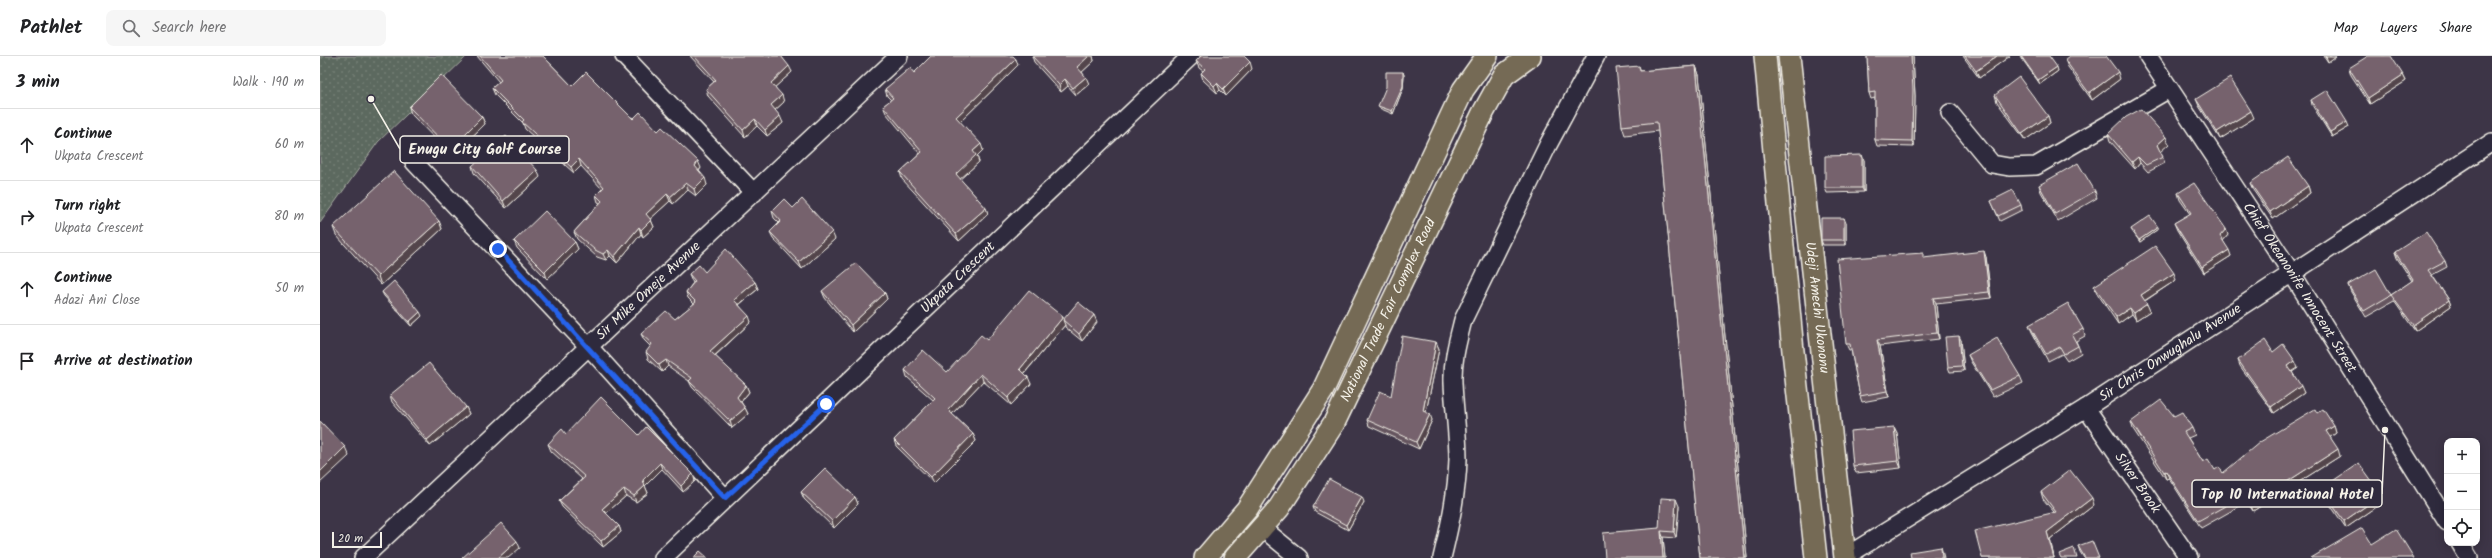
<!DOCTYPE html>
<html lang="en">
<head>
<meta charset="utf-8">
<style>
  :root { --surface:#fff; --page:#f6f6f6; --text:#202124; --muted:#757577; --line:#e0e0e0 }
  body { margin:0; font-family:Kalam,sans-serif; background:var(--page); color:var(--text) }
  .controls { position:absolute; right:12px; bottom:12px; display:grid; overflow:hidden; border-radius:8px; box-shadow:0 2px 10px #0003 }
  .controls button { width:36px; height:36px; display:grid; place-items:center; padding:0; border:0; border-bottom:1px solid var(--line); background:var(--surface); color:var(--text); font:20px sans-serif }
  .scale { position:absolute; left:12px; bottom:10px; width:50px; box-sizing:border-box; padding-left:4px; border:2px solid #f4f1e8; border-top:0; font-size:11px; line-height:14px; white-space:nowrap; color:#f4f1e8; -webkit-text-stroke:3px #2f2a3d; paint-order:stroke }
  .stop { position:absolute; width:12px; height:12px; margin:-9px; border:3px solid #2563eb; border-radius:50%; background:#fff }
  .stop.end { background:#2563eb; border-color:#fff; box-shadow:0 1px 4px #0008 }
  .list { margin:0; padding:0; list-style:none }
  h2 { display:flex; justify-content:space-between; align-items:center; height:52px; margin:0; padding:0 16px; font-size:17px }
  h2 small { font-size:13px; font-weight:400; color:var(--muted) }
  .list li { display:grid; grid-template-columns:26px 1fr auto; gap:12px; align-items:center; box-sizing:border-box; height:72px; padding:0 16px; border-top:1px solid var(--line) }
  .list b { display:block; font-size:15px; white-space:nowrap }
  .list p { margin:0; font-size:13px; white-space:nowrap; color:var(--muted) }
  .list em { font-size:13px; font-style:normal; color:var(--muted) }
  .icon { flex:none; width:22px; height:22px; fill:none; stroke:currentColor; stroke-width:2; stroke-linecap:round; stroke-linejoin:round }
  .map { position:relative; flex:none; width:2172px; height:502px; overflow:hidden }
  header { display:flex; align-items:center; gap:24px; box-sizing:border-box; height:56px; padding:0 20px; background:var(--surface); border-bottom:1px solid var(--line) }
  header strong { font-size:19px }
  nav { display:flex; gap:22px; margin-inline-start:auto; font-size:14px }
  .search { width:280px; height:36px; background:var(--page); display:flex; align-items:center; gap:10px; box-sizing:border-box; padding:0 14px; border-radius:8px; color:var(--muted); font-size:15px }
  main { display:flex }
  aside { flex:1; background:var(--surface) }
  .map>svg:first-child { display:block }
  .grass { fill:url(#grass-dots); stroke:#a8ada3 }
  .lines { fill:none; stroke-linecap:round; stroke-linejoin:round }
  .minor-casing { stroke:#f4f1e8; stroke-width:20 }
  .major-casing { stroke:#f4f1e8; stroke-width:24 }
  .minor { stroke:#2f2a3d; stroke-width:17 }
  .major { stroke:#756a55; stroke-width:21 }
  .wall { fill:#65545e; stroke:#f4f1e8 }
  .shaded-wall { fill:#53454c; stroke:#f4f1e8 }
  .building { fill:#76626d; stroke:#f4f1e8 }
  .route { stroke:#2563eb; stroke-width:5 }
  .labels { text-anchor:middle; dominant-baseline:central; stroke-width:3; stroke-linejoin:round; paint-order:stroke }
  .street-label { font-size:14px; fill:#f4f1e8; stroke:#2f2a3d }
  .leader { fill:none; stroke:#f4f1e8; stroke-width:1.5 }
  .callout-dot { fill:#f4f1e8; stroke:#2f2a3d; stroke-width:1.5 }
  .callout { fill:#2f2a3d; stroke:#f4f1e8; stroke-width:1.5 }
  .callout-label { font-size:15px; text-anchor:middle; font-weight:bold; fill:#f4f1e8 }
</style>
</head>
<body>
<header>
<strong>Pathlet</strong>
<div class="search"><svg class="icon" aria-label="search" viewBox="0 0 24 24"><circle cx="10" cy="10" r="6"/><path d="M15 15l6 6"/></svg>Search here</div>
<nav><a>Map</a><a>Layers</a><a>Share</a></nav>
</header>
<main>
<aside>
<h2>3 min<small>Walk · 190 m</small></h2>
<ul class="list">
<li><svg class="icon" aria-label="ahead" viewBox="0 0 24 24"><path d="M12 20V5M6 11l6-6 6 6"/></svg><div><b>Continue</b><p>Ukpata Crescent</p></div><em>60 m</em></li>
<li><svg class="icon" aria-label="right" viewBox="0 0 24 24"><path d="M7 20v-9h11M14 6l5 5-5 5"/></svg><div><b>Turn right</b><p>Ukpata Crescent</p></div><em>80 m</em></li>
<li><svg class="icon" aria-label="ahead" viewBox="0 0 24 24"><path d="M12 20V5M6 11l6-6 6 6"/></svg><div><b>Continue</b><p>Adazi Ani Close</p></div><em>50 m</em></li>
<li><svg class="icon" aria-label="arrive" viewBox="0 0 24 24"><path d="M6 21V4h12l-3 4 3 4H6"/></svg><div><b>Arrive at destination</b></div></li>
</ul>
</aside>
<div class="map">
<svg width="2172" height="502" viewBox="0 0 2172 502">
  <defs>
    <pattern id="grass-dots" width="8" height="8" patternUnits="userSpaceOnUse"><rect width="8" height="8" fill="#5c695e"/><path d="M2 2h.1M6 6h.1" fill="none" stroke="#747f75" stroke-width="1.8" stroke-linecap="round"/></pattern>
  </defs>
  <rect width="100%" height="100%" fill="#3d3547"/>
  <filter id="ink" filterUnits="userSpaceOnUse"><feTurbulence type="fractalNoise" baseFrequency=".025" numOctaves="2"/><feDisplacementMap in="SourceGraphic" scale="8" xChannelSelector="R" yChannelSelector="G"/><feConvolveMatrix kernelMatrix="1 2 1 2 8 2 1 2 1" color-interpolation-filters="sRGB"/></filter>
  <g filter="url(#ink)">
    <path class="grass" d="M0 0H147L58 86 0 167Z"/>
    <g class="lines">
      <defs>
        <g id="minor">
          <path d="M304 0 434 137"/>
          <path id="s1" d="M1828 0 1971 216 2127 466"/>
          <path d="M1630 57 1672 108 1689 111 1716 110 1849 33"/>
          <path d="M94 106 269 291 405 442"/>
          <path id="s2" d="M1766 352 1869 502"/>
          <path d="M941 471 979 502"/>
          <path d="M2140 487 2149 502"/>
          <path id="s3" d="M1525 501 1766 352 2172 86"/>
          <path id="s4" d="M43 502 579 0"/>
          <path id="s5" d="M343 502 871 0"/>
          <path d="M1122 502C1130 469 1137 437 1138 403 1138 377 1134 352 1133 327 1132 305 1138 284 1143 264L1228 89 1276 0"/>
        </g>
        <g id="major">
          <path d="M1445 0 1473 295 1496 502"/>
          <path id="s6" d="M1469 0 1525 502"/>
          <path d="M885 502 927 453 1003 334 1143 34 1167 0"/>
          <path id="s7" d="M915 502 959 452 1014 367 1163 57 1184 19 1210 0"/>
        </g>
      </defs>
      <use href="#minor" class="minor-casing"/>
      <use href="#major" class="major-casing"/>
      <use href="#minor" class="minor"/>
      <use href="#major" class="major"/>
    </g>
    <path class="wall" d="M157 0H223L252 30 338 75 381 112 379 115 387 129 376 140 368 134 353 148 350 145 330 163 331 164 334 171 323 181 321 178 297 207 290 200 286 204 277 201 257 183 254 176 280 147 278 146 276 139 282 133 261 110 254 117 205 73 203 67 175 39 172 32 179 26Z
      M370 0H461L472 16 455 31 464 46 455 54 463 67 447 80 437 70 425 81 388 40 386 33 394 26Z
      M712 0H773L774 5 762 16 769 28 756 39 748 30 741 36 714 6Z
      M1547 0H1593L1595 40 1594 91 1557 90 1555 84V42L1551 43 1549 37Z
      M1643 0H1690L1659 22Z
      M1700 0H1729L1738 15 1720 28Z
      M2004 0H2016L2008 6Z
      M1745 4 1800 23 1772 44 1748 11Z
      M876 5 932 13 906 40 900 34 897 37 883 24 881 17 883 15 879 12Z
      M698 9 640 66 663 94 657 100 659 106 640 123 666 152 668 158 639 185 582 123 580 116 600 98 566 57 563 50 571 44 567 40 565 33 594 17Z
      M1319 10 1321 15 1376 10 1379 19 1427 502H1380L1338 75 1305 79 1302 70Z
      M2029 12 2083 19 2086 25 2050 48 2031 19Z
      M1083 16 1084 19 1083 32 1073 58 1059 52 1058 50Z
      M1675 39 1728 60 1730 67 1705 84 1677 46Z
      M1876 43 1934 62 1900 83 1879 50Z
      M1991 44 2029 71 2012 81 1992 49Z
      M89 51 162 61 165 68 132 100 91 58Z
      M1788 78 1849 88 1840 95 1845 107 1828 116 1820 107 1815 113 1790 85Z
      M1544 104V136L1507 137 1505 132Z
      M152 110 220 121 186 152 154 117Z
      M1930 127 1988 130 1990 137 1953 163 1933 134Z
      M1719 129 1775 135 1777 142 1738 165 1721 136Z
      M1858 137 1908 179 1903 185 1911 200 1884 217 1857 174 1854 167 1870 158 1860 144Z
      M1671 145 1701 149 1702 154 1680 165Z
      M473 152 515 183 482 213 453 182 450 176 459 167 454 162 452 155Z
      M119 165 122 173 61 229 16 179 13 171Z
      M1526 167V189H1503L1501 184Z
      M1838 171V173L1820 186 1812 175 1811 173Z
      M194 185 255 186 258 193 227 223 197 192Z
      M2075 196 2125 205 2127 211 2112 219 2129 244 2131 250 2095 275 2074 245 2046 261 2031 236 2028 229 2071 239 2092 225 2077 202Z
      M1666 201 1671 242 1616 248 1619 283 1560 290 1569 341 1542 346 1540 340 1531 294H1529L1526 288 1605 202Z
      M385 216 435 226 438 233 419 249 431 266 395 300 426 329 429 336 421 346 425 352 428 358 412 372 372 331 369 325 348 310 342 316 328 303 326 296 331 291 324 284 321 278 355 263 374 248 368 242 366 236 373 227 372 225 369 218Z
      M1856 224 1825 245 1830 255 1816 264 1812 258 1798 268 1777 237 1774 230Z
      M502 235 565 237 567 243 533 276 505 242Z
      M62 236 102 260 91 270 64 240Z
      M743 263 777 266 762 285 745 271V269L704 318 711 328 691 349 663 325 632 358 653 378 656 385 614 427 576 390 574 384 613 344 587 321 585 314 627 316 667 284Z
      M1709 269 1763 273 1765 280 1756 285 1761 297 1747 305 1742 298 1728 305 1712 276Z
      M1641 284 1644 315 1630 316 1628 311Z
      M1116 286 1119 293 1106 356 1112 364 1099 393 1049 370 1047 364 1071 340Z
      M1953 296 1978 312 1972 316 1984 337 1954 357 1920 310 1918 304Z
      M1648 299 1700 320 1703 327 1673 341 1651 306Z
      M70 339 146 351 149 358 110 390 72 346Z
      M1997 357 2014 370 2016 377 2010 381 2020 400 1933 455 1927 446 1881 472 1849 422 1846 423 1813 373 1811 366 1854 360 1872 372 1875 379 1868 382 1883 406 1895 414 1903 417Z
      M1574 371 1577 377 1581 412 1536 417 1533 410Z
      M246 378 319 379 375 425 363 436 342 413 325 430 328 437 316 446 306 440 286 457 299 470 301 476 283 491 242 451 239 445 262 423 231 395 228 388Z
      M2055 429 2057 436 2053 439 2056 443 2058 450 2026 472 2004 440 2001 433Z
      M481 436 535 441 538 448 514 472 484 443Z
      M1721 436 1774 449 1730 483 1734 502H1662L1734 456 1723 443Z
      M1044 446 1028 474 995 456 993 451Z
      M1359 450 1356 482 1343 481 1345 502H1285L1339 472Z
      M1758 490 1779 502H1764L1760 496Z"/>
    <path class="shaded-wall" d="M769 0H773L774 5 760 18 757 11Z
      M1591 0H1593L1595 40 1594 91 1592 85Z
      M1677 0H1690L1659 22 1656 15Z
      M2006 0H2016L2008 6Z
      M696 3 698 9 638 68 636 61Z
      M930 6 932 13 906 40 903 33Z
      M469 10 472 16 453 33 451 27Z
      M1376 10 1379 19 1427 502H1425Z
      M1737 11 1738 15 1720 28 1718 24Z
      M1083 16 1084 19 1083 32 1073 58 1072 55Z
      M1798 16 1800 23 1772 44 1769 37Z
      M2083 19 2086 25 2050 48 2048 42Z
      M766 21 769 28 756 39 753 32Z
      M745 23 748 30 741 36 739 29Z
      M897 27 900 34 897 37 894 30Z
      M462 39 464 46 453 56 451 49Z
      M1931 55 1934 62 1900 83 1897 76Z
      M460 60 463 67 447 80 445 74Z
      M1728 60 1730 67 1705 84 1702 78Z
      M162 61 165 68 132 100 130 93Z
      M435 63 437 70 425 81 423 74Z
      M2027 66 2029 71 2012 81 2010 76Z
      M1846 81 1849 88 1840 96 1837 89Z
      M661 88 663 94 657 100 659 106 638 125 636 118 653 95Z
      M1542 99 1544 104V136L1542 132Z
      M1818 101 1820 107 1815 113 1812 106Z
      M259 103 261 110 254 117 251 111Z
      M378 105 381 112 377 117 375 110Z
      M217 114 220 121 186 152 183 145Z
      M385 122 387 129 376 140 374 133Z
      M366 127 368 134 353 148 350 141Z
      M1988 130 1990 137 1953 163 1950 156Z
      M347 138 350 145 328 165 326 158Z
      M666 152 668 158 639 185 636 178Z
      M1524 162 1526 167V189L1524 184Z
      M331 164 334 171 323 181 321 174Z
      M119 165 122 173 61 229 58 220Z
      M319 171 321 178 297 207 294 201Z
      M1838 171V173L1820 186 1819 184Z
      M1906 173 1908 179 1902 186 1900 180Z
      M512 176 515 183 482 213 479 206Z
      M255 186 258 193 227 223 225 216Z
      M288 194 290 200 286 204 283 198Z
      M1909 194 1911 200 1884 217 1882 211Z
      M1664 195 1666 201 1671 242 1669 236Z
      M1854 217 1856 224 1824 245 1821 239Z
      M435 226 438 233 417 250 414 244Z
      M565 237 567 243 533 276 531 269Z
      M1613 242 1616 248 1619 283 1617 277Z
      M2129 244 2131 250 2095 275 2093 269Z
      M1827 248 1830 255 1816 264 1814 257Z
      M1810 252 1812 258 1798 268 1796 261Z
      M100 256 102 260 91 270 89 266Z
      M774 259 777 266 762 285 759 278Z
      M429 260 431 266 392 302 390 295Z
      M743 261 744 265 743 264 745 269 702 320 700 313Z
      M1639 280 1641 284 1644 315 1642 310Z
      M1557 284 1560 290 1569 341 1567 335Z
      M1116 286 1119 293 1105 361 1103 355Z
      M346 304 348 310 342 316 339 309Z
      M1975 305 1978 312 1970 317 1968 310Z
      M661 318 663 325 630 360 628 354Z
      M708 321 711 328 691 349 688 342Z
      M426 329 429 336 419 348 417 341Z
      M1981 330 1984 337 1954 357 1951 351Z
      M146 351 149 358 110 390 107 384Z
      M425 352 428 358 412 372 410 365Z
      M1110 358 1112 364 1099 393 1096 386Z
      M2014 370 2016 377 2009 382 2006 375Z
      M1574 371 1577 377 1581 412 1578 405Z
      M653 378 656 385 614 427 611 421Z
      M25 391 29 400 0 427V416Z
      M2018 393 2020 400 1933 455 1931 449Z
      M340 407 342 413 325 430 323 424Z
      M1846 415 1849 422 1846 423 1844 416Z
      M373 418 375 425 363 436 361 430Z
      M2055 429 2057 436 2052 440 2049 433Z
      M325 430 328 437 316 446 314 440Z
      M304 433 306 440 284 459 282 453Z
      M535 441 538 448 514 472 512 465Z
      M1042 441 1044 446 1028 474 1026 469Z
      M1772 442 1774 449 1730 483 1734 502 1727 476Z
      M1356 443 1359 450 1356 482 1354 476Z
      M2056 443 2058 450 2026 472 2024 465Z
      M299 470 301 476 283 491 281 485Z
      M1341 475 1343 481 1345 502H1343Z
      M197 485 200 492 188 502H178Z
      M1621 491 1623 498 1624 502H1622Z"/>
    <path class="building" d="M160 0H223L252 30 266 16 313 63 320 56 338 75 342 71 378 105 375 110 385 122 374 133 366 127 350 141 347 138 326 158 331 164 321 174 319 171 294 201 288 194 283 198 275 194 254 176 282 145 276 139 284 131 259 103 251 111 202 66 204 64 172 32 181 24Z
      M374 0H461L469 10 451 27 462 39 451 49 460 60 445 74 435 63 423 74 386 33 396 24Z
      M611 0H693L696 3 636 61 661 88 653 95 656 99 636 118 666 152 636 178 580 116 602 96 563 50 573 42 565 33 590 12 594 17Z
      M712 0H769L757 11 766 21 753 32 745 23 739 29Z
      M881 0H924L930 6 903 33 897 27 894 30 881 17 885 13 876 5Z
      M1547 0H1591L1593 34 1592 85 1555 84V36L1549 37Z
      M1645 0H1677L1656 15Z
      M1701 0H1729L1737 11 1718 24Z
      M1750 0H1786L1798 16 1769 37 1745 4Z
      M2048 0H2071L2083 19 2048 42 2029 12Z
      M1319 10 1320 15 1376 10 1425 502H1380L1337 66 1302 70 1296 12Z
      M1066 16H1083V30L1072 55 1058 50 1066 31Z
      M121 19 162 61 130 93 89 51Z
      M1699 21 1728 60 1702 78 1675 39Z
      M1910 22 1931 55 1897 76 1876 43Z
      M2007 34 2027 66 2010 76 1991 44Z
      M1821 53 1846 81 1837 89 1843 101 1826 109 1818 101 1812 106 1788 78 1806 61Z
      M186 80 217 114 183 145 152 110Z
      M1542 99V132H1505V100Z
      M1968 101 1988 130 1950 156 1930 127Z
      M1758 107 1775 135 1735 158 1719 129Z
      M74 115 119 165 58 220 13 171Z
      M1874 127 1906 173 1900 180 1909 194 1882 211 1854 167 1871 157 1858 137Z
      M1693 134 1701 149 1678 160 1671 145Z
      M464 143 473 152 482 143 512 176 479 206 450 176 461 165 452 155Z
      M225 155 255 186 225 216 194 185Z
      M1830 160 1838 171 1819 184 1811 173Z
      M1501 162H1524V184H1501Z
      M2106 176 2125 205 2108 214 2129 244 2093 269 2071 239 2093 224 2075 196Z
      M1835 190 1854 217 1821 239 1827 248 1814 257 1810 252 1796 261 1774 230Z
      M406 193 435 226 414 244 429 260 390 295 426 329 417 341 425 352 410 365 369 325 372 322 346 304 339 309 326 296 332 288 321 278 346 255 355 263 376 246 366 236 375 225 369 218 379 209 385 216Z
      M1664 195 1669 236 1613 242 1617 277 1557 284 1567 335 1540 340 1530 288H1526L1517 203 1603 197V202Z
      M536 207 565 237 531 269 502 235Z
      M2056 213 2071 239 2044 255 2028 229Z
      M74 225 100 256 89 266 62 236Z
      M709 234 743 261 700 313 708 321 688 342 661 318 628 354 653 378 611 421 574 384 615 342 585 314 603 294 627 316 661 279 667 284Z
      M758 246 774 259 759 278 743 264Z
      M1748 247 1763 273 1752 279 1758 290 1744 298 1740 291 1726 298 1709 269Z
      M1082 280 1116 286 1103 355 1110 358 1096 386 1047 364 1060 335 1071 340Z
      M1639 280 1642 310 1628 311 1625 281Z
      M1677 282 1700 320 1670 334 1648 299Z
      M1945 284 1953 296 1963 288 1975 305 1968 310 1981 330 1951 351 1918 304Z
      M109 307 146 351 107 384 70 339Z
      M281 341 319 379 326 371 373 418 361 430 340 407 323 424 325 430 314 440 304 433 282 453 299 470 281 485 239 445 265 421 228 388 242 373 246 378Z
      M1841 344 1854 360 1862 356 1872 372 1864 376 1883 406 1888 403 1895 414 1899 411 1903 417 1940 386 1995 353 1997 357 2003 353 2014 370 2006 375 2018 393 1931 449 1925 439 1878 465 1846 415 1844 416 1811 366Z
      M0 365 25 391 0 416Z
      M1574 371 1578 405 1533 410 1530 375Z
      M2039 407 2055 429 2049 433 2056 443 2024 465 2001 433Z
      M505 412 535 441 512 465 481 436Z
      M1750 414 1772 442 1727 476 1734 502H1662L1655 475 1736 456 1721 436Z
      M1009 423 1042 441 1026 469 993 451Z
      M1341 442 1356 443 1354 476 1341 475 1343 502H1285L1283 477 1339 472Z
      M181 467 197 485 178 502H142Z
      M2042 472 2052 488 2076 473 2094 502H1991Z
      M1772 485 1779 502H1765L1758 490Z
      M1621 491 1622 502H1591L1590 496Z
      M1754 492 1757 502H1741L1739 498Z
      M380 495 388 502H373Z"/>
  </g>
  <g class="lines" filter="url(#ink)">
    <path class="route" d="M178 193 405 442 506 348"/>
  </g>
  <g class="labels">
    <g class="street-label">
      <text stroke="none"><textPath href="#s5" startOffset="407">Ukpata Crescent</textPath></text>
      <text stroke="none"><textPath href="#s1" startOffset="277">Chief Okeanonife Innocent Street</textPath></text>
      <text stroke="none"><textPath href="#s4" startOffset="391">Sir Mike Omeje Avenue</textPath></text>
      <text stroke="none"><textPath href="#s6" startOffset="253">Udeji Amechi Ukononu</textPath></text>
      <text stroke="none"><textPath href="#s7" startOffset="293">National Trade Fair Complex Road</textPath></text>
      <text stroke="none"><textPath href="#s3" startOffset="384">Sir Chris Onwughalu Avenue</textPath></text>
      <text stroke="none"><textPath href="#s2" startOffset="91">Silver Brook</textPath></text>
    </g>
  </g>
  <path class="leader" d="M51 43L80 93M2065 374L2062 438"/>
  <g class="callout-dot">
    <circle cx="51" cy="43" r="4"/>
    <circle cx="2065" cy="374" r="4"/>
  </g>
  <g class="callout">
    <rect x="80" y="80" width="169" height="27" rx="4"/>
    <rect x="1872" y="424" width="190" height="27" rx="4"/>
  </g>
  <g class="callout-label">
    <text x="165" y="98">Enugu City Golf Course</text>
    <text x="1967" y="443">Top 10 International Hotel</text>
  </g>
</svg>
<div class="controls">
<button>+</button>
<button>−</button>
<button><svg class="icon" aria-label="locate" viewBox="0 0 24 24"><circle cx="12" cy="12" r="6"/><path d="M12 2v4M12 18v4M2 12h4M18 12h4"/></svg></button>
</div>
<div class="scale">20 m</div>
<div class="stop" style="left:506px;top:348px"></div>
<div class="stop end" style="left:178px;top:193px"></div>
</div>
</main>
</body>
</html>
